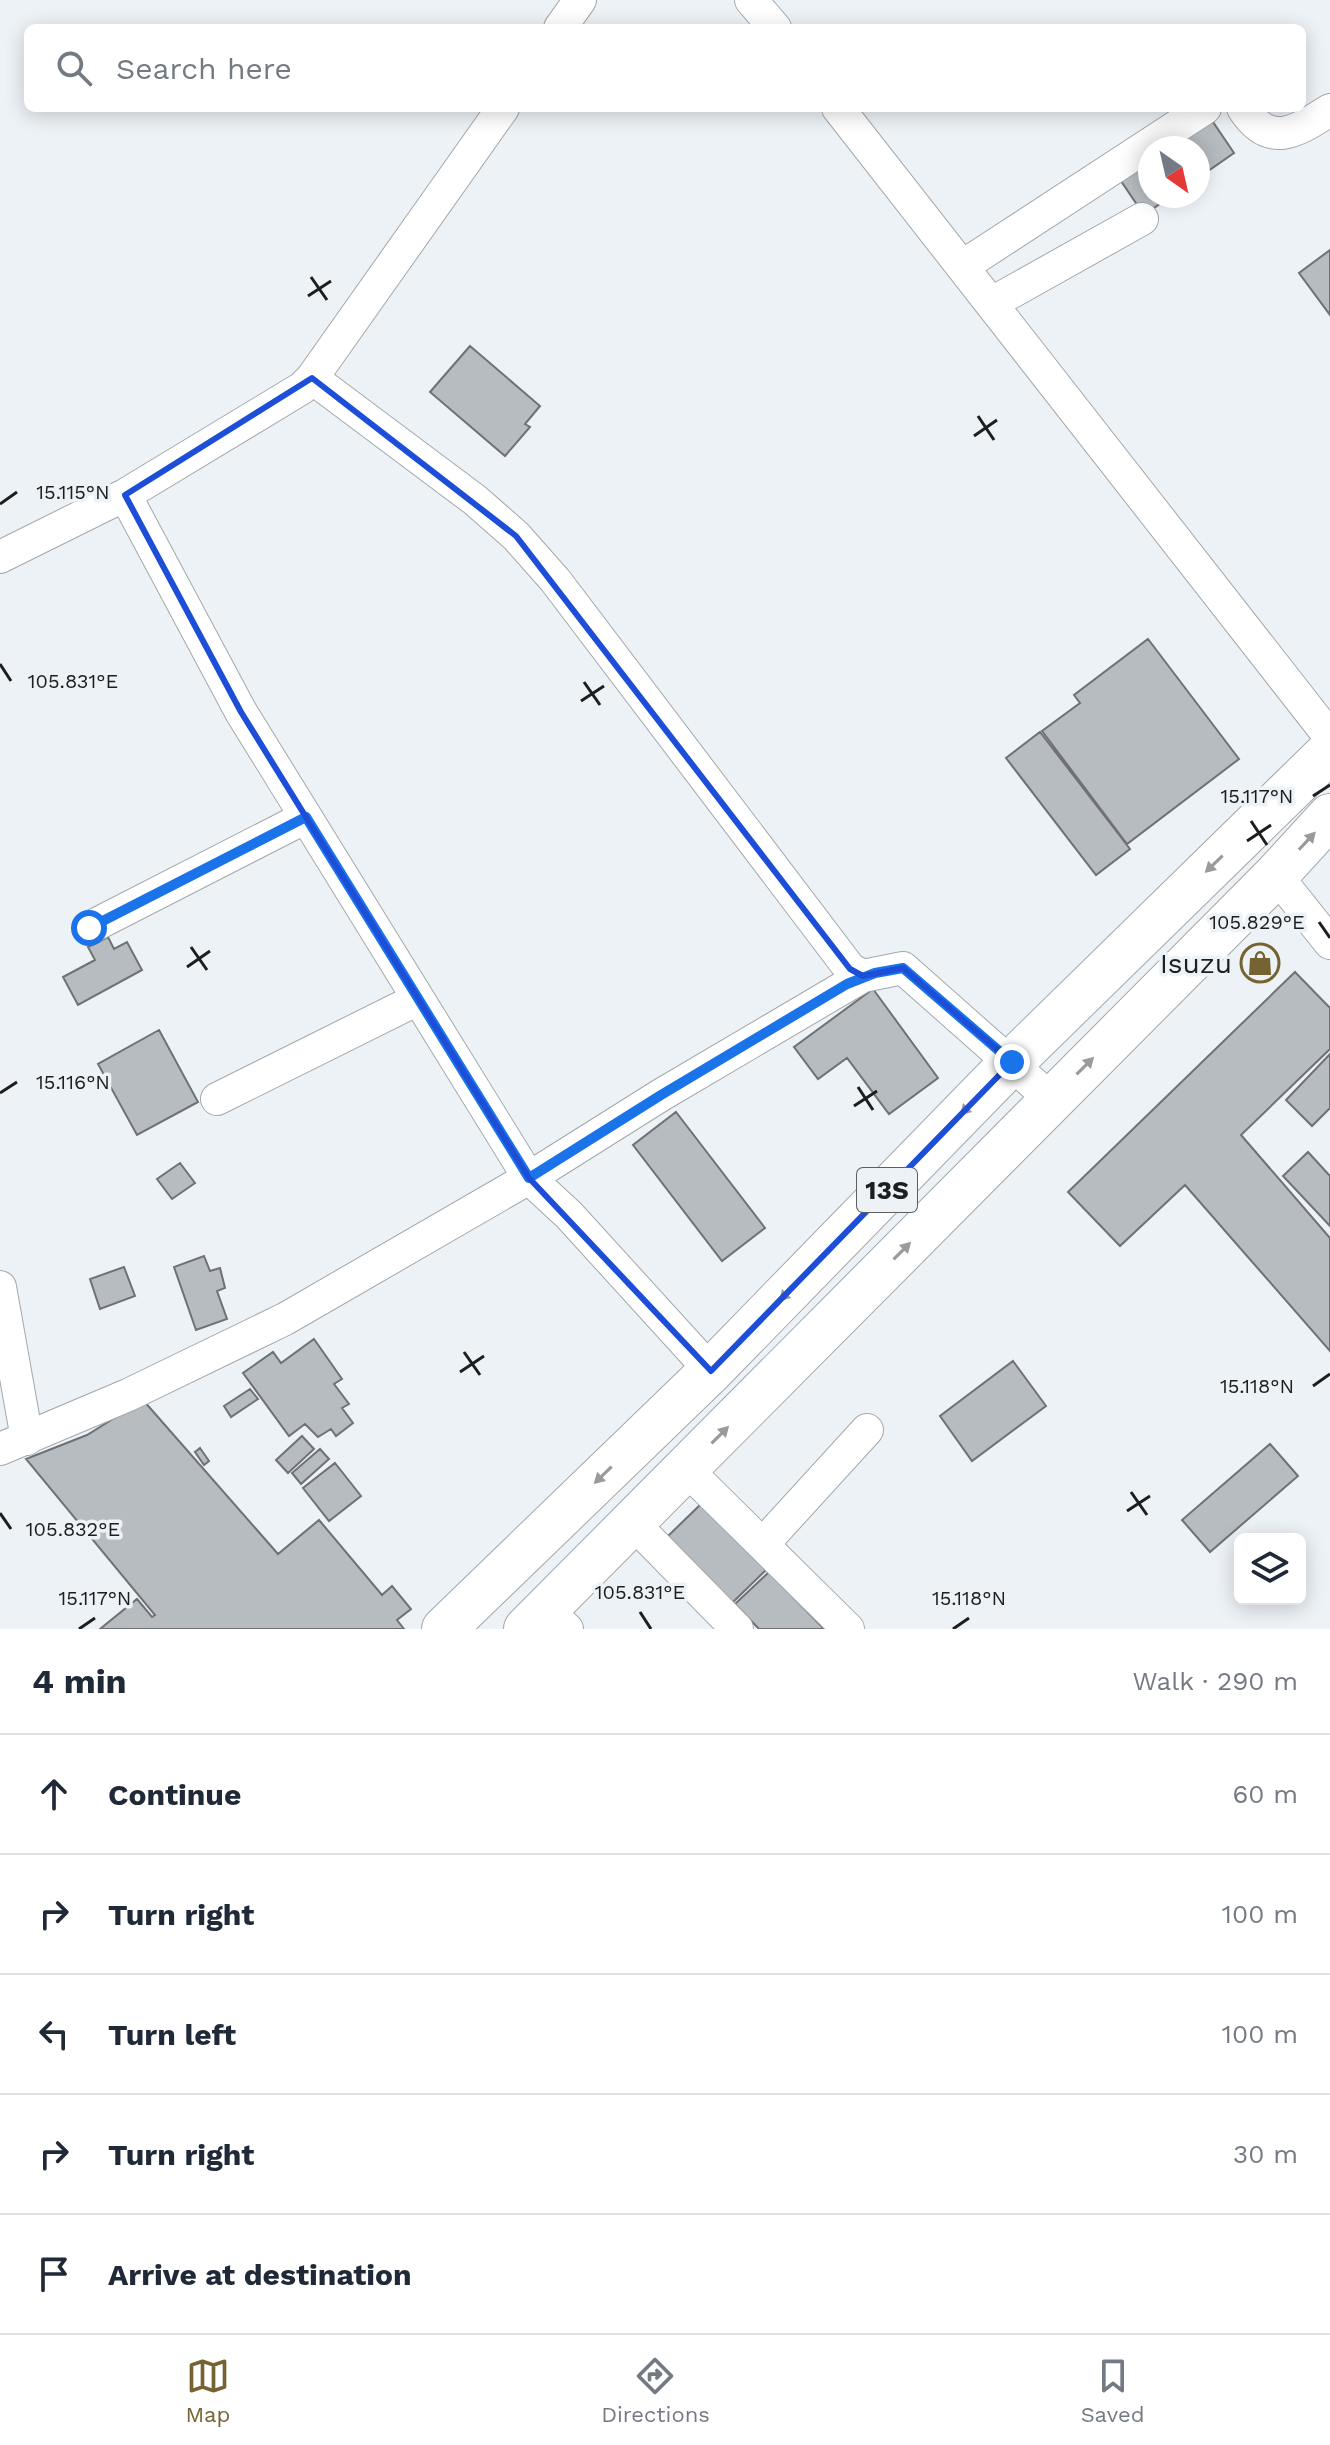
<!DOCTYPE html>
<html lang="en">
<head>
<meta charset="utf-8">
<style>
  :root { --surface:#fff; --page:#f2f2f3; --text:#1f2937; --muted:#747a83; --line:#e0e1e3; --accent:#756432 }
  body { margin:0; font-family:"Work Sans",sans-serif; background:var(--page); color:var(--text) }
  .controls { position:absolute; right:24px; bottom:24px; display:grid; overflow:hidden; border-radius:12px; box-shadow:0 4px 20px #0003 }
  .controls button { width:72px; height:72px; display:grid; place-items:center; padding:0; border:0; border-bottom:2px solid var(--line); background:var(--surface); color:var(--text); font:40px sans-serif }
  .compass { position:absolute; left:1138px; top:136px; width:72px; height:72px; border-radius:50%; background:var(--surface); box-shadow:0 4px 20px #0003; rotate:146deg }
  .stop { position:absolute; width:24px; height:24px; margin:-18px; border:6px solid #1a73e8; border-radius:50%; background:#fff }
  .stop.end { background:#1a73e8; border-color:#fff; box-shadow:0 2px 8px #0008 }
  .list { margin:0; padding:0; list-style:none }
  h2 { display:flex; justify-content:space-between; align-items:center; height:104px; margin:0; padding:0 32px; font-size:34px }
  h2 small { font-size:26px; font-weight:400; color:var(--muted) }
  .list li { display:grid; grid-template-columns:52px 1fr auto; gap:24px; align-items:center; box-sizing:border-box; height:120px; padding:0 32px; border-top:2px solid var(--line) }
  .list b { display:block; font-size:30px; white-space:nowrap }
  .list em { font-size:26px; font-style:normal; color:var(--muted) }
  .icon { flex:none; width:44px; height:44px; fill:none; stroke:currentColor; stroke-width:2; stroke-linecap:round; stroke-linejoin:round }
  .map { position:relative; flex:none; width:1330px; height:1629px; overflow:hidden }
  .search { position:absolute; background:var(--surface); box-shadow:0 4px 20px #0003; left:24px; right:24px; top:24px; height:88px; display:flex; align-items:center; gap:20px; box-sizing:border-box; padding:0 28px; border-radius:12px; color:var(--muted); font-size:30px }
  .sheet { height:704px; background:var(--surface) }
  nav { display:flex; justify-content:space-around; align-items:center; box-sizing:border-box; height:112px; border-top:2px solid var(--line); background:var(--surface); font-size:22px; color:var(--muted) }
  nav a { display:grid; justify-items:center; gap:4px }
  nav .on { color:var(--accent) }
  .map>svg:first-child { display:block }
  .building { fill:#b7bcc0; stroke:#6e7276; stroke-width:2 }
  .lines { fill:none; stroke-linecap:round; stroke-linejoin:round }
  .minor-casing { stroke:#a3a8ac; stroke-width:34 }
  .highway-casing { stroke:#a3a8ac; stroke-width:46 }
  .minor { stroke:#fff; stroke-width:32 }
  .highway { stroke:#fff; stroke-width:44 }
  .oneway { fill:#999a9b }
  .route { stroke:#1a73e8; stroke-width:10 }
  .marked { fill:none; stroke:#1d4ed8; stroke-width:6; stroke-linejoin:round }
  .ticks { fill:none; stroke:#1c1e20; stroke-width:3 }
  .labels { text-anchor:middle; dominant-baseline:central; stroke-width:7; stroke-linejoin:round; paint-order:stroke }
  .shield { fill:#edf2f6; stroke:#5b5e60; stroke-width:2 }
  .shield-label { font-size:26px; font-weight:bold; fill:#1c1e20 }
  .poi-label { font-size:28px; fill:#1c1e20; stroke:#edf2f6; text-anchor:end }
  .ticks-label { font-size:20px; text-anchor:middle; fill:#1c1e20; stroke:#edf2f6; stroke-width:7; stroke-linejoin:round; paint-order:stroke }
</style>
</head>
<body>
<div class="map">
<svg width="1330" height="1629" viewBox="0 0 1330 1629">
  <rect width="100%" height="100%" fill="#edf2f6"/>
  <path class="building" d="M1209 116 1234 153 1198 178V148H1163Z
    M1150 157V196H1171L1144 215 1119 178Z
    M1330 250V315L1299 273Z
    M470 346 540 406 525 424 530 427 505 456 430 392Z
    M1148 639 1239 759 1127 844 1042 731 1080 703 1074 695Z
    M1040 732 1130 849 1096 875 1006 758Z
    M108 937 114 949 127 942 142 970 78 1005 63 977 95 960 88 947Z
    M1295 972 1330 1008V1049L1241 1135 1330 1238V1351L1185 1185 1120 1246 1068 1192Z
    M873 989 938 1078 889 1114 847 1058 818 1079 794 1047Z
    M159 1030 198 1102 137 1135 98 1064Z
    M1330 1054V1108L1312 1126 1286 1100Z
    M676 1112 765 1228 722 1261 633 1145Z
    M1308 1152 1330 1176V1226L1283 1176Z
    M180 1163 195 1183 172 1199 157 1179Z
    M204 1256 210 1271 220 1268 225 1288 217 1291 227 1319 196 1330 174 1267Z
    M124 1267 135 1296 100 1309 90 1279Z
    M314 1339 342 1379 334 1384 349 1404 342 1408 353 1423 336 1436 331 1429 318 1437 305 1424 289 1436 243 1373 273 1352 281 1363Z
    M1013 1361 1046 1406 972 1461 940 1416Z
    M250 1389 258 1399 231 1417 224 1406Z
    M143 1400 278 1554 319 1520 382 1595 392 1586 411 1609 397 1620 404 1629H100L137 1599 152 1617 155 1615 26 1459 87 1435Z
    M302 1436 314 1449 288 1473 276 1460Z
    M1270 1444 1298 1476 1210 1552 1182 1520Z
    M200 1448 209 1461 204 1465 195 1452Z
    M320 1449 329 1459 301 1484 292 1473Z
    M335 1463 361 1496 329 1521 303 1488Z
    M702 1503 766 1570 731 1604 667 1537Z
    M769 1572 824 1629H759L735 1604Z"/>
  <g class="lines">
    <defs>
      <path id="minor" d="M751 0 775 28
        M560 28 580 0
        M838 108 1330 737
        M1243 108C1270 150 1297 131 1330 110
        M963 266 1205 108
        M992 303 1142 219
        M312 378 475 500 516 536 555 580 850 969 863 976 903 968 1052 1100
        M125 495 241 712 529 1178 569 1215 711 1371
        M0 557 125 495 302 388 312 378 503 108
        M1276 875 1330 943
        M89 928 306 817
        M217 1099 418 999
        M0 1287 27 1439
        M0 1449 128 1395 285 1319 529 1178 661 1095 863 976
        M686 1469 848 1629
        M632 1522 737 1629
        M763 1544 867 1430
        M545 1609 567 1629"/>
      <path id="highway" d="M444 1629 711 1371 1012 1062 1330 751
        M526 1629 1276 875 1330 816"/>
    </defs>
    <use href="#minor" class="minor-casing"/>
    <use href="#highway" class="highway-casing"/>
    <use href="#minor" class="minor"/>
    <use href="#highway" class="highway"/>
  </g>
  <defs><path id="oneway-solid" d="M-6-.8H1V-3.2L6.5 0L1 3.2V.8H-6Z" transform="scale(2)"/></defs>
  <g class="oneway">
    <use href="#oneway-solid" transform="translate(1307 841) rotate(-47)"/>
    <use href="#oneway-solid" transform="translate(1214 864) rotate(136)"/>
    <use href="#oneway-solid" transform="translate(1085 1066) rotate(-45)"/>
    <use href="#oneway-solid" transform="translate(969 1106) rotate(134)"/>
    <use href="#oneway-solid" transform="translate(902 1251) rotate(-45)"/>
    <use href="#oneway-solid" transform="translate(788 1292) rotate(134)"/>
    <use href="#oneway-solid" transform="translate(720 1435) rotate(-45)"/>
    <use href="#oneway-solid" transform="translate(603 1475) rotate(136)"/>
  </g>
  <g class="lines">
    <path class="route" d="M89 928 306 817 529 1178 661 1095 847 984 875 973 903 968 1012 1062"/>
  </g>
  <path class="marked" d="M312 378 516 536 850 969 863 976 903 968 1012 1062 711 1371 529 1178 241 712 125 495Z"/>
  <path class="ticks" d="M311 277 327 300M308 296 331 281M978 416 994 440M974 436 997 420M0 504 17 492M0 664 11 681M584 682 600 705M581 701 604 686M1313 796 1330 785M1251 821 1267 845M1247 841 1271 825M1319 922 1330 938M191 947 207 970M187 967 210 951M858 1087 873 1110M0 1093 17 1082M854 1106 877 1091M464 1352 480 1375M460 1372 484 1356M1313 1386 1330 1374M1131 1492 1147 1515M1127 1511 1150 1496M0 1513 11 1529M640 1612 651 1629M79 1629 95 1618M953 1629 969 1618"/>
  <defs>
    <symbol id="shop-ring" viewBox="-11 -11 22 22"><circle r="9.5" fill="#edf2f6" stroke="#756432" stroke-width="1.5"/><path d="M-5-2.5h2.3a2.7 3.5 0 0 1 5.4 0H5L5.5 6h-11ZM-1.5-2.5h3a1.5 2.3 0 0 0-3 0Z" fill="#756432"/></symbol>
  </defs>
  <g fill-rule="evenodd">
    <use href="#shop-ring" x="1238" y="941" width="44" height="44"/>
  </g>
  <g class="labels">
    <rect class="shield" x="857" y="1168" width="60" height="44" rx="6"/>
    <g class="shield-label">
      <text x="887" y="1190">13S</text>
    </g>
    <g class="poi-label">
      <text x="1232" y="963">Isuzu</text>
    </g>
  </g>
  <g class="ticks-label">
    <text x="73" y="499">15.115°N</text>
    <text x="73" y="688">105.831°E</text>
    <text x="1257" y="803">15.117°N</text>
    <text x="1257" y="929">105.829°E</text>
    <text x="73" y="1089">15.116°N</text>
    <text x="1257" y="1393">15.118°N</text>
    <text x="73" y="1536">105.832°E</text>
    <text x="640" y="1599">105.831°E</text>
    <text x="95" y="1605">15.117°N</text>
    <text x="969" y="1605">15.118°N</text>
  </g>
</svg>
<div class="controls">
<button><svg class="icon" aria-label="layers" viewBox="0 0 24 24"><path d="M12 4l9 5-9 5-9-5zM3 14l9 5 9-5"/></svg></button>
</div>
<svg class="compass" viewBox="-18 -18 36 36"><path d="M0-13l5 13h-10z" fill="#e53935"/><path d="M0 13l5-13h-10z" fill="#747a83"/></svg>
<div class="stop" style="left:89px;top:928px"></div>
<div class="stop end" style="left:1012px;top:1062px"></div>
<div class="search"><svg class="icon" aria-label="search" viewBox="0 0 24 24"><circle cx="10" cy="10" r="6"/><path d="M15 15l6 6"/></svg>Search here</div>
</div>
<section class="sheet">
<h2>4 min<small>Walk · 290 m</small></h2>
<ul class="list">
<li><svg class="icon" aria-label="ahead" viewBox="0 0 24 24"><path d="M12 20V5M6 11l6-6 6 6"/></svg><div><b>Continue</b></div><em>60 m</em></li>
<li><svg class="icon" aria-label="right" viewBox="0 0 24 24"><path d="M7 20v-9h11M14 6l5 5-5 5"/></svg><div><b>Turn right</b></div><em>100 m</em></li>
<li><svg class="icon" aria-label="left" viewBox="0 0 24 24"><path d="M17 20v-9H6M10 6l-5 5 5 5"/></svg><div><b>Turn left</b></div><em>100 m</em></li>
<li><svg class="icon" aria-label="right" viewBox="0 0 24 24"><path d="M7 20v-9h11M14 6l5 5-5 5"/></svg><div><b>Turn right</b></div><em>30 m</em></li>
<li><svg class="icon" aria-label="arrive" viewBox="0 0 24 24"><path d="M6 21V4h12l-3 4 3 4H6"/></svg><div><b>Arrive at destination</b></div></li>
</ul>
</section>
<nav>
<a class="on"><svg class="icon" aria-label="map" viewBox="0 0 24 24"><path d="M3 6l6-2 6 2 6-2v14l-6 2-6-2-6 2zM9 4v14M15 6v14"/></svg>Map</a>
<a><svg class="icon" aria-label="directions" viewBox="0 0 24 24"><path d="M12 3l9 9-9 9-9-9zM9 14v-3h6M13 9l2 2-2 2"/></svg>Directions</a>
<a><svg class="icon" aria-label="saved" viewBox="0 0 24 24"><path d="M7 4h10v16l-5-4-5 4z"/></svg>Saved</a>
</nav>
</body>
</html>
